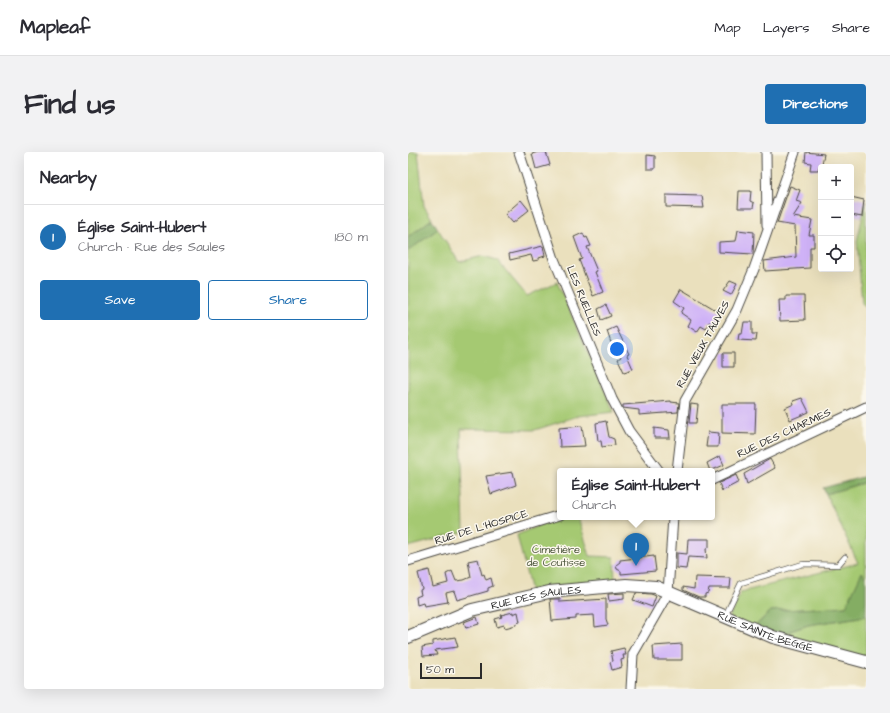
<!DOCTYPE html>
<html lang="en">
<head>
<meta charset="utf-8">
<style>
  :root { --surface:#fff; --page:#f2f2f3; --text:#2b2b33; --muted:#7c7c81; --line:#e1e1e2; --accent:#1f6fb2 }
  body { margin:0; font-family:"Architects Daughter",sans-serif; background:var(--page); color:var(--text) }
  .controls { position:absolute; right:12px; top:12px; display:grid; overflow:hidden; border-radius:4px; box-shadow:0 4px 16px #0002 }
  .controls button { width:36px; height:36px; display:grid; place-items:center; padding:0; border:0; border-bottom:1px solid var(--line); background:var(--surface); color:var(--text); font:20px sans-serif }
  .scale { position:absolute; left:12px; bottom:10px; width:62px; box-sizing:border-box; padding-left:4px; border:2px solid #2b2b2b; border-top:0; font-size:11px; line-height:14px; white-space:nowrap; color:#2b2b2b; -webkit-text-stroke:3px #fbf7ec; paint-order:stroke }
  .you { position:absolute; left:209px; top:197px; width:14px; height:14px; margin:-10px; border:3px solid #fff; border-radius:50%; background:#1a73e8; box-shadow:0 0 0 6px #1a73e833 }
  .badge { display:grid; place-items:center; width:26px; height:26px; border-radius:50%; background:var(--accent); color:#fff; font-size:13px; font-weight:700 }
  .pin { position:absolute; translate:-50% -33px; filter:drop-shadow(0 1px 2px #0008) }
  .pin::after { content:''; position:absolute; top:21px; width:14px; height:12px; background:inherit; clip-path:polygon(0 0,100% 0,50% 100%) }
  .popup { position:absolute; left:149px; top:316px; width:158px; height:52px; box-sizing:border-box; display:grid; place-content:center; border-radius:4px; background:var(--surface); filter:drop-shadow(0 1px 3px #0005); font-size:13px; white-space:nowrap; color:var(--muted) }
  .popup b { font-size:15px; color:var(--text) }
  .popup::after { content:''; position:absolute; left:50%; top:100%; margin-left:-8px; border:8px solid transparent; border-top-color:var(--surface) }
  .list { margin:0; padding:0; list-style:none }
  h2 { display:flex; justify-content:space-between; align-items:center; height:52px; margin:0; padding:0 16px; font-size:17px }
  h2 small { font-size:13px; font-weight:400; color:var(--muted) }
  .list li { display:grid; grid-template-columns:26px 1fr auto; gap:12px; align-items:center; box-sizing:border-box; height:64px; padding:0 16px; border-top:1px solid var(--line) }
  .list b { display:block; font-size:15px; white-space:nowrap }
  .list p { margin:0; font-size:13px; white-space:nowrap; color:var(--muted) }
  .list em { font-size:13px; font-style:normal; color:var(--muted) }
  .actions { display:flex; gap:8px; padding:12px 16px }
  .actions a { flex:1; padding:9px 0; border:1px solid var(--accent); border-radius:4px; text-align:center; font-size:14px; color:var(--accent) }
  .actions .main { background:var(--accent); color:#fff }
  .icon { flex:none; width:22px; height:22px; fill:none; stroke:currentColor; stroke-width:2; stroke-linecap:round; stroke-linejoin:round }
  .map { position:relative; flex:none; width:458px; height:537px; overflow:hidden; border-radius:4px }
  header { display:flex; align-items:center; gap:24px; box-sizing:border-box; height:56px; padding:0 20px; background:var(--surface); border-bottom:1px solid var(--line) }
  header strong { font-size:19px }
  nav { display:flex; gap:22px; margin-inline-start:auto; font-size:14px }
  .intro { display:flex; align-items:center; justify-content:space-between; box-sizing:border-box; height:96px; padding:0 24px }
  h1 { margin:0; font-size:28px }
  .button { padding:10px 18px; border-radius:4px; background:var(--accent); color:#fff; font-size:14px; font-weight:700 }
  main { display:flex; gap:24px; padding:0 24px }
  aside { flex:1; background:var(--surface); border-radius:4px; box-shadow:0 4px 16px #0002 }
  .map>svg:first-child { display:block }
  .green { fill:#a5c972; stroke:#687a4e }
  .forest { fill:#84ad64; stroke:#586c48 }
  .building { fill:#cfb2f7 }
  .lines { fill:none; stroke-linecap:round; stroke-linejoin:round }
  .service-casing { stroke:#484641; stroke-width:6 }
  .minor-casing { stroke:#484641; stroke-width:11 }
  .tertiary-casing { stroke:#484641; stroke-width:14 }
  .service { stroke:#fff; stroke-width:4.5 }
  .minor { stroke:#fff; stroke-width:9 }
  .tertiary { stroke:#fff; stroke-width:12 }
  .labels { text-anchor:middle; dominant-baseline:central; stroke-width:3; stroke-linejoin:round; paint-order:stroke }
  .street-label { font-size:11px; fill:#2b2b2b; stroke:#fbf7ec }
  .park-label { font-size:11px; fill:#505a40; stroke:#fbf7ec }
</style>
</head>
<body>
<header>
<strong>Mapleaf</strong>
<nav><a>Map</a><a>Layers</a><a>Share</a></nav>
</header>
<div class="intro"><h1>Find us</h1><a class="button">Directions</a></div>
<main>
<aside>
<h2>Nearby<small></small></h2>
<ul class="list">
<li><span class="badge">1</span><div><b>Église Saint-Hubert</b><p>Church · Rue des Saules</p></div><em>180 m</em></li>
</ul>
<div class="actions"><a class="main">Save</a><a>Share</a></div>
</aside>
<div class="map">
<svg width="458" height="537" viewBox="0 0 458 537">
  <rect width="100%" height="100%" fill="#fbf7ec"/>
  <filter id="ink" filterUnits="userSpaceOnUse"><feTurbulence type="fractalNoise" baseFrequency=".025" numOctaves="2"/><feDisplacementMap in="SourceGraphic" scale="8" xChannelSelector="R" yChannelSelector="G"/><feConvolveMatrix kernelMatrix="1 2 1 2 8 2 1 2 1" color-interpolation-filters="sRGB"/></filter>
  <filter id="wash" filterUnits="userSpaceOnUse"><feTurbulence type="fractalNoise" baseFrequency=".012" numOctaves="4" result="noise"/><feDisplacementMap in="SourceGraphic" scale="16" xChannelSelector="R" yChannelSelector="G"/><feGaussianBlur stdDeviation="0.9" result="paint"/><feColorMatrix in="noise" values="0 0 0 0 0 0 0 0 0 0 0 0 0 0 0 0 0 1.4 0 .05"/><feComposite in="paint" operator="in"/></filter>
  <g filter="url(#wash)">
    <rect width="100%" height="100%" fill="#eae0bd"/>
    <path class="green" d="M0 0H10L16 54 24 67 0 85Z
      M458 49V156L454 151 449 89Z
      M30 77 51 110 75 104 89 108 119 144 149 130 206 260 170 264 127 278 53 277 56 380 0 395V99Z
      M458 330V427L454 420 439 454 363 459 345 476 321 466 333 440 450 411 418 342Z
      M152 364 170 365 182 404 206 405 207 431 123 440 109 383Z
      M458 464V510L365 485 400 473Z"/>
    <path class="forest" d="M24 67 30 77 0 99V85Z
      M458 324V330L418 342 415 336Z
      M454 420 458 427V464L400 473 365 485 345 476 363 459 438 454Z"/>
    <g id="blocks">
      <path class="building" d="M130 0H138L142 13 128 17 124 2Z
        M398 0 416 2 414 12H412L410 18H402L403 11 397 10Z
        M239 3 247 4V17H239Z
        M382 34 392 38 388 49 394 51 385 65 404 68 401 83H406V95H402V116L357 119 356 109 388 105 387 74 369 71Z
        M331 39H343L342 49 346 51 345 56H330Z
        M258 43 294 44 296 56 258 55Z
        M443 45 456 48 454 65 443 63Z
        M113 48 121 58 105 71 97 62Z
        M330 78 346 80 345 102 311 100V90L328 89Z
        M175 81 177 86 179 85 183 94 179 95 189 119 187 120 195 140 185 144 171 108 174 107 166 85Z
        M135 94 137 104 131 106V108L125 109 123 103 102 108 101 102Z
        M322 129 329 132 323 143 315 139Z
        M273 137 313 161 307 173 301 170 298 177 293 174 289 180 280 174 283 168 273 161 276 156 266 149Z
        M378 144H396L397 168 372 169 371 148H378Z
        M198 153 203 164 193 168 190 157Z
        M336 170H344V182H349L348 189 330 188 331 182H334Z
        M208 175 221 202 219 203 225 217 216 220 210 207 213 205 206 190 203 191 199 179Z
        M315 201H326V215H315Z
        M394 246 401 260 382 268 377 256 386 252 385 249Z
        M263 249V250L271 251 270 260 231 263V258L215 256V253Z
        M283 252 290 253 288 271H281Z
        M314 252H348L347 282 314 281Z
        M198 269 201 285 206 287 207 293 194 295 193 289H190L188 271Z
        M174 274 177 294 152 295 151 276Z
        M246 276 261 278 262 286H246Z
        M300 280 311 281 310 295H298Z
        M312 304 316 313 302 319 299 311Z
        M362 307 367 316 339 332 336 322Z
        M105 320 108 333 83 342 78 324Z
        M328 323 331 330 314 339 311 331Z
        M280 387H301V396L298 397 299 406 280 405 278 417 269 416V401L279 402Z
        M246 404 248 419 213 422V419L209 417 208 413 212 410V408Z
        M70 407 74 423 76 422 78 428 83 426 85 434 80 436V439L49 448 46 439 38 441 40 450 16 454 15 451 9 453 8 445 13 443 12 438 14 437 10 421 21 418 25 435 40 431 38 422 44 419 48 429 56 428 63 425 60 409Z
        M287 425 323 426 322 436H301L300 441 297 442V445H291L275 438V435L286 437Z
        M216 441V447L201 449 200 442Z
        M228 441 243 442 248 444 244 455 225 448Z
        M142 447H152V450L198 447V467L200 473 187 475 186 463 168 464V467L144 469Z
        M105 460V462L110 460 112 470 108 471V473L97 476 96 473 89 475 87 467 94 465 93 463Z
        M69 465 71 472 58 476 56 470Z
        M47 485 50 495 27 498 29 503 15 504 14 495 25 493V489Z
        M274 492V508H246L245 494Z
        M216 496 218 503H215L216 507 213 508 214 515 204 518 202 510 205 509 203 499Z"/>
    </g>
  </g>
  <g filter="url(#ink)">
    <use href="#blocks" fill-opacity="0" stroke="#484641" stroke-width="1"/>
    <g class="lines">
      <defs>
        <path id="service" d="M317 464 333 431 395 412 430 413 437 405"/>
        <path id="minor" d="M111 0 146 107 204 247 221 279 251 319
          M358 0 359 73
          M269 319 277 249 329 158 346 117 387 0
          M304 328 458 255
          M0 409 152 363
          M223 537 225 502 260 441 265 365"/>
        <g id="tertiary">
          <path id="s1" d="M0 485 64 458 141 440 218 433 248 435 365 485 458 510"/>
        </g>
      </defs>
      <use href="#service" class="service-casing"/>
      <use href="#minor" class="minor-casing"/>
      <use href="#tertiary" class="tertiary-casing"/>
      <use href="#service" class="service"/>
      <use href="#minor" class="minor"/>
      <use href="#tertiary" class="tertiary"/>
    </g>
  </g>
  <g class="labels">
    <g class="street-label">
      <text transform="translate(176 149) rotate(68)">LES RUELLES</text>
      <text transform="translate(295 192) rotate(-61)">RUE VIEUX TAUVES</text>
      <text transform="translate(376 281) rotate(-25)">RUE DES CHARMES</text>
      <text transform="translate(73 375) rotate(-17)">RUE DE L'HOSPICE</text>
      <text stroke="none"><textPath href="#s1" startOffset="135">RUE DES SAULES</textPath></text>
      <text stroke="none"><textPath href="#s1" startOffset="374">RUE SAINTE-BEGGE</textPath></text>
    </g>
    <g class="park-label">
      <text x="148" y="397">Cimetière<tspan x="148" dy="13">de Coutisse</tspan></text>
    </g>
  </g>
</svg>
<div class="controls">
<button>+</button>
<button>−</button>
<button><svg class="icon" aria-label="locate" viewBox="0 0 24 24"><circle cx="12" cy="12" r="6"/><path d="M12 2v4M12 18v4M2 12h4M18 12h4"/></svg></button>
</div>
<div class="scale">50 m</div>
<div class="you"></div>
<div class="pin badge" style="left:228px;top:414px">1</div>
<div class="popup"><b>Église Saint-Hubert</b>Church</div>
</div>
</main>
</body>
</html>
